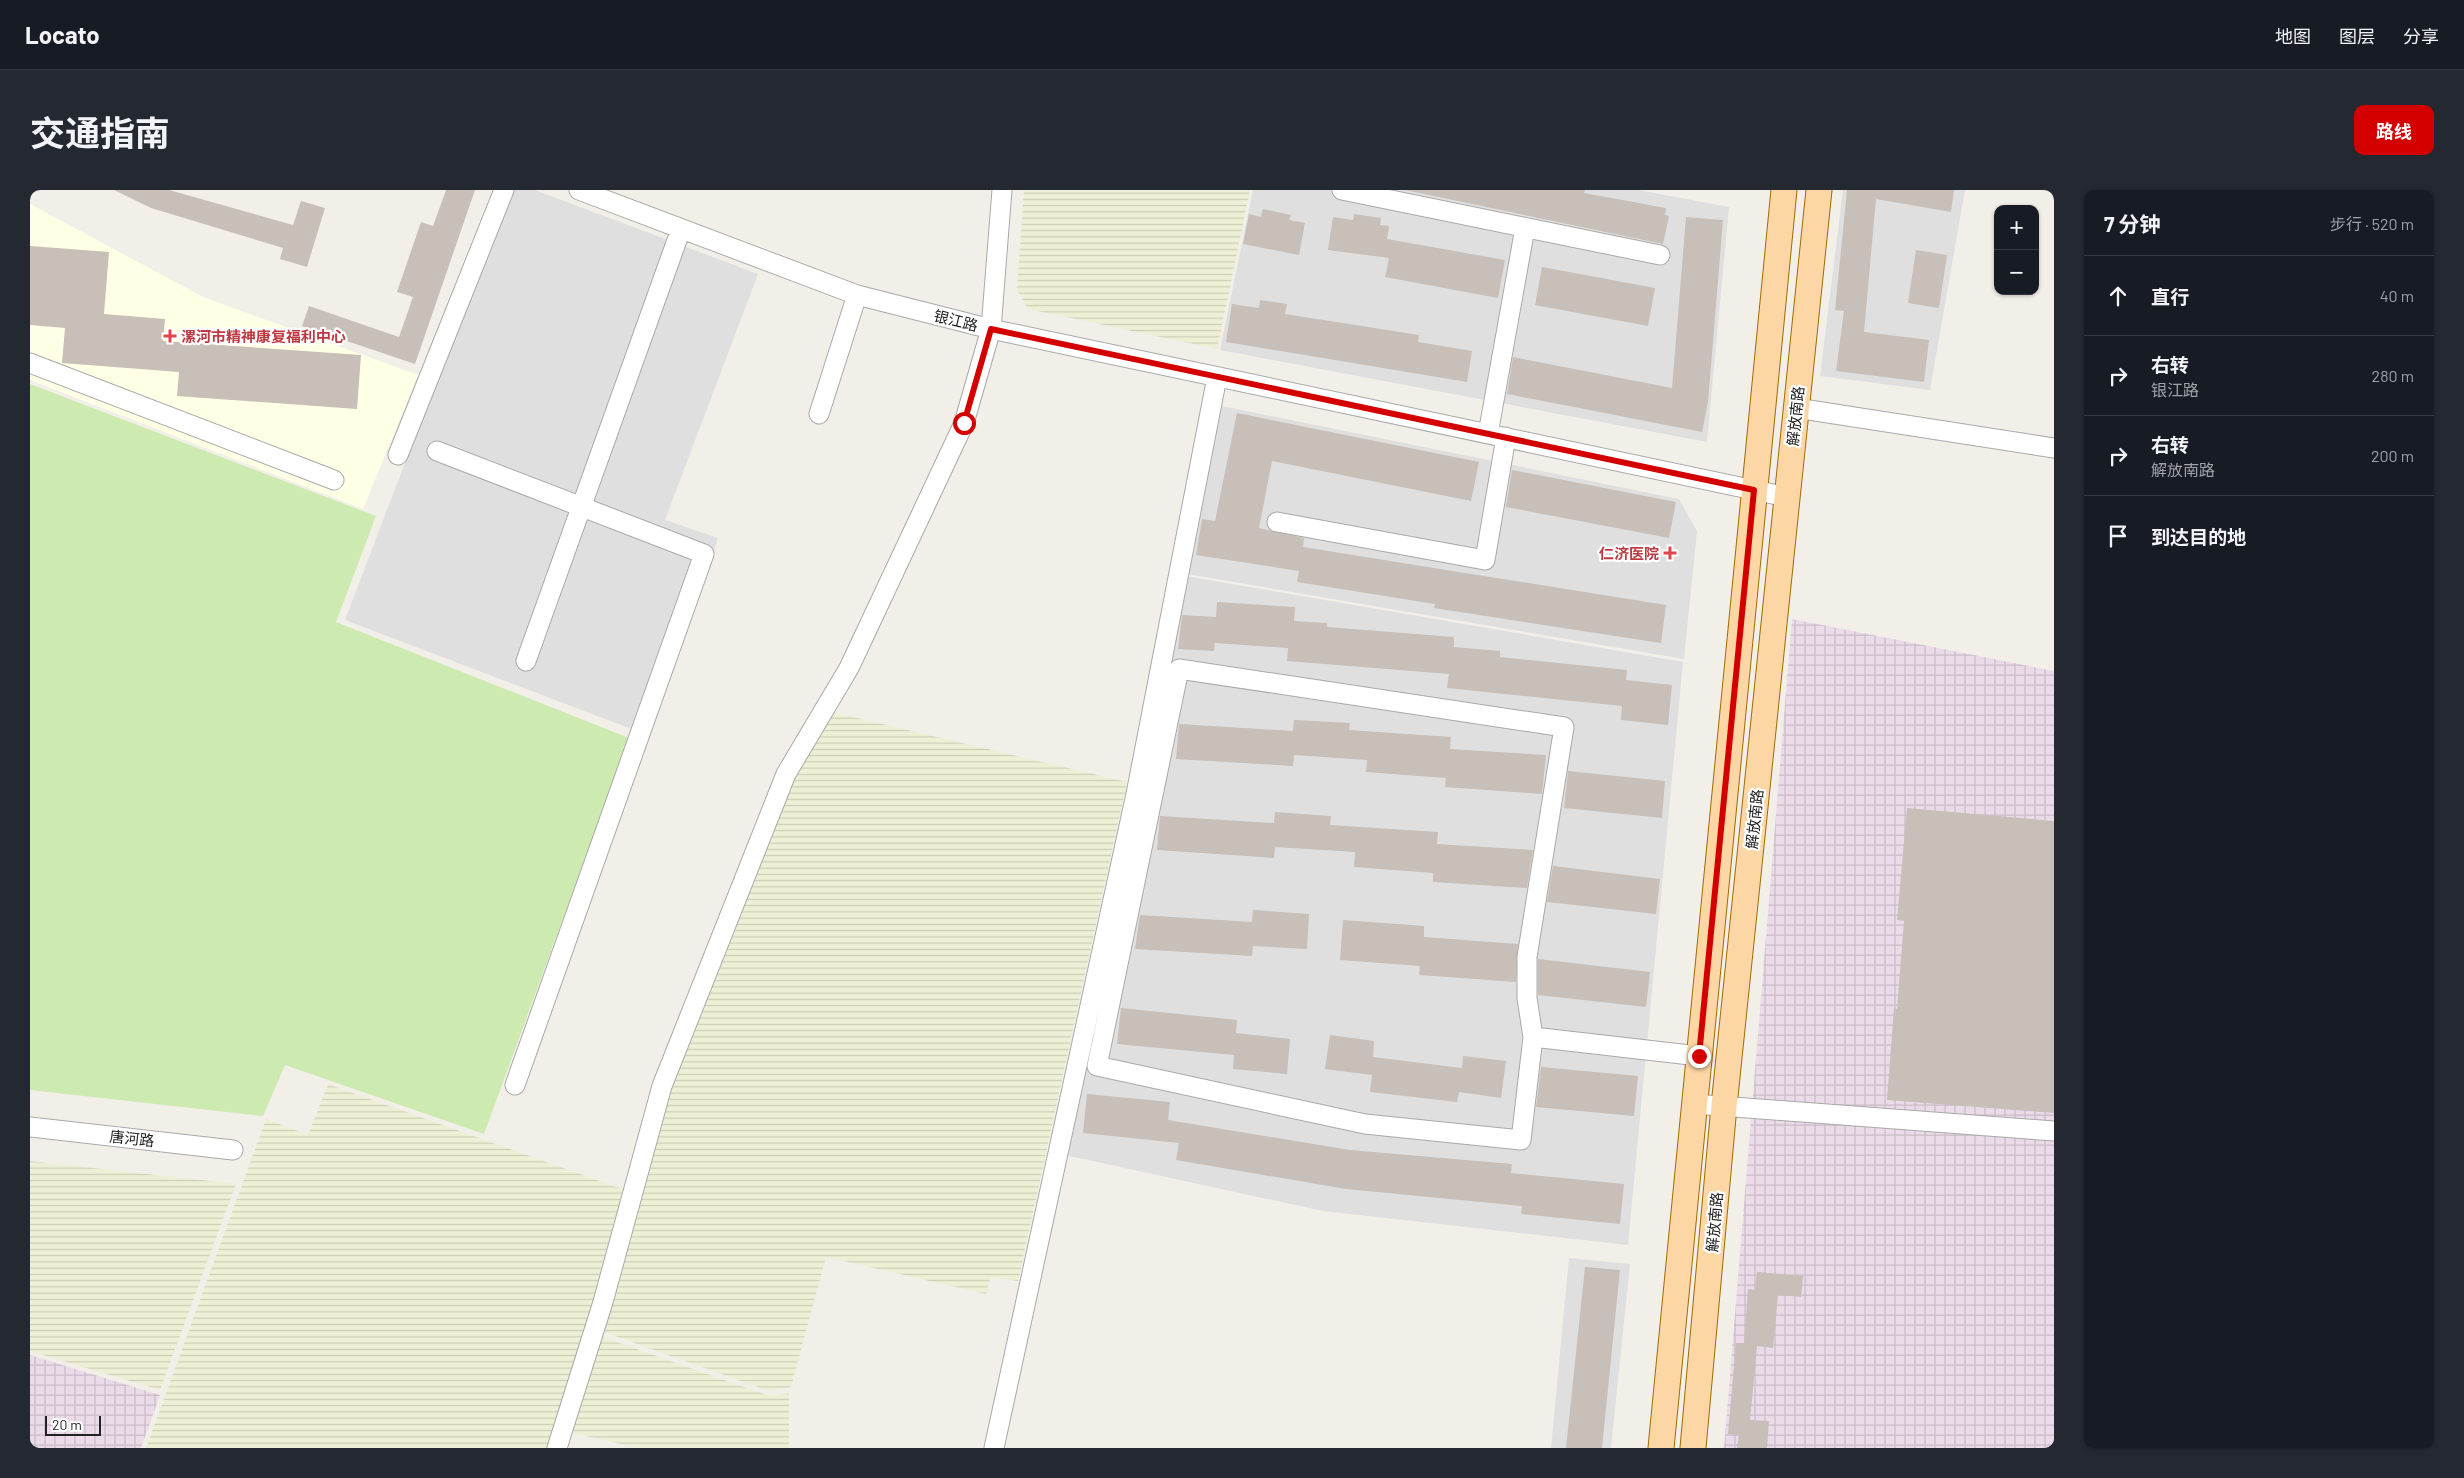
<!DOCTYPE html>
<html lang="zh">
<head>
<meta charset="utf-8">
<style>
  :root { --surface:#171b24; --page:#242831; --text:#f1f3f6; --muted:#9ea1a6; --line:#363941; --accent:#d40000 }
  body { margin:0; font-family:Barlow,"Noto Sans SC",sans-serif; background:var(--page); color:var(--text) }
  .controls { position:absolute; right:15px; top:15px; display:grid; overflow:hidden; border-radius:10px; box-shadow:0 1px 4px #0004 }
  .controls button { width:45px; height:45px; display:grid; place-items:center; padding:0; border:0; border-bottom:1px solid var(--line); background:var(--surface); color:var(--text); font:25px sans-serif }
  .scale { position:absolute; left:15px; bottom:12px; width:56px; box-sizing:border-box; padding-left:5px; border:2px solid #222; border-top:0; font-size:14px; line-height:18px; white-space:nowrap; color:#222; -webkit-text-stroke:4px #fff; paint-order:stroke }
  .stop { position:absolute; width:15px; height:15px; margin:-11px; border:4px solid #d40000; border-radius:50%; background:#fff }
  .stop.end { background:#d40000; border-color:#fff; box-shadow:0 1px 5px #0008 }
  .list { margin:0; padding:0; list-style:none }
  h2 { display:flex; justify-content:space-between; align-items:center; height:65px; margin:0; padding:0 20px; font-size:21px }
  h2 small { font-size:16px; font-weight:400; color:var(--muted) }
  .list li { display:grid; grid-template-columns:32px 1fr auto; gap:15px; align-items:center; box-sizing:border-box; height:80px; padding:0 20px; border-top:1px solid var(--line) }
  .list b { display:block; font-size:19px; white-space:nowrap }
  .list p { margin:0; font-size:16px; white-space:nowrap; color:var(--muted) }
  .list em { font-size:16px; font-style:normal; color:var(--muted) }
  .icon { flex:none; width:28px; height:28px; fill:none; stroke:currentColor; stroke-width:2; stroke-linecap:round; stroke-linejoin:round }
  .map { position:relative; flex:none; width:2024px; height:1258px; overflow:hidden; border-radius:10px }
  header { display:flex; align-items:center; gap:30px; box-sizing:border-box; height:70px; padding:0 25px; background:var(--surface); border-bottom:1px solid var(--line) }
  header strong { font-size:24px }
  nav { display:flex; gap:28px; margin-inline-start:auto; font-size:18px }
  .intro { display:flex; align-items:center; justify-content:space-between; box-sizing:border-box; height:120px; padding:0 30px }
  h1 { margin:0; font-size:35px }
  .button { padding:12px 22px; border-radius:10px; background:var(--accent); color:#fff; font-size:18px; font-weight:700 }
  main { display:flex; gap:30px; padding:0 30px }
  aside { flex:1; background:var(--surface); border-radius:10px; box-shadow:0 1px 4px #0004 }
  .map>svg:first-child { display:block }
  .residential { fill:#e0dfdf }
  .industrial { fill:url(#industrial-grid) }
  .education { fill:#ffffe5 }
  .farmland { fill:url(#farmland-rules) }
  .grass { fill:#cdebb0 }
  .building { fill:#c7bfb8 }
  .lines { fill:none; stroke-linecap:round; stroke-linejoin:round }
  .minor-casing { stroke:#a9a9a9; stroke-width:21 }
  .major-casing { stroke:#a06b00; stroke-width:27 }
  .minor { stroke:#fff; stroke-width:19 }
  .major { stroke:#fcd6a4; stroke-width:25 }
  .route { stroke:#d40000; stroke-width:6 }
  .health-dot { fill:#e0444e; stroke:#fff; stroke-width:2 }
  .labels { text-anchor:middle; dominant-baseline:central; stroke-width:4.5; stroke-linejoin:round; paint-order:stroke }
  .street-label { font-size:15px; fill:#222; stroke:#fff }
  .health-label { font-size:15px; font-weight:bold; fill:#be3a42; stroke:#fff; text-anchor:start }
</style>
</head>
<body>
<header>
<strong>Locato</strong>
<nav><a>地图</a><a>图层</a><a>分享</a></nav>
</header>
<div class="intro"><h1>交通指南</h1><a class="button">路线</a></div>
<main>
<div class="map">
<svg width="2024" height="1258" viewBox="0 0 2024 1258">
  <defs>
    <pattern id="industrial-grid" width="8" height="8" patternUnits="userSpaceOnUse" patternTransform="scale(1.25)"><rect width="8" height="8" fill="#ebdbe8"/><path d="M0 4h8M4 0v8" fill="none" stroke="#c9bcc7"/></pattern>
    <pattern id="farmland-rules" width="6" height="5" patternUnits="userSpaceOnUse" patternTransform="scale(1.25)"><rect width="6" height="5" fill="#eef0d5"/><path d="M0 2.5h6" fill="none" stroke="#ccceb7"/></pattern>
  </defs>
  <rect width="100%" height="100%" fill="#f2efe9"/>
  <path class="residential" d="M479 0H505L728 84 635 330 688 348 620 546 315 430Z
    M1223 0H1608L1699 17 1677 252 1190 160Z
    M1813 0H1935L1900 200 1790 186Z
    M1192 216 1649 309 1667 341 1654 469 1157 384Z
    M1156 386 1653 472 1598 1055 1293 1021 1035 965Z
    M1539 1068 1600 1074 1581 1258H1521Z"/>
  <path class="industrial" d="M1762 429 2024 481V1258H1694Z
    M0 1165 130 1205 111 1258H0Z"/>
  <path class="education" d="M0 14 173 107 388 185 333 319 0 190Z"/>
  <path class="farmland" d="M994 0H1220L1187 159 998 119 987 100Z
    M802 522 1097 592 988 1091 961 1087 956 1104 796 1067 761 1197 739 1201 571 1141 642 893 763 586Z
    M298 894 595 1000 563 1121 520 1258H116L236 929 278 945Z
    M0 971 206 994 130 1200 0 1161Z
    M570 1146 740 1206 759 1203V1258H608L539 1242Z"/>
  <path class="grass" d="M0 194 346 326 306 432 599 548 454 944 255 875 233 926 0 900Z"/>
  <path class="building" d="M84 0H139L263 35 271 11 295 18 277 77 250 69 253 58 121 18Z
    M416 0H445L385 174 272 136 279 116 369 147 383 107 367 102 391 32 403 36Z
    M1375 0H1555L1554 3 1636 18 1635 25 1639 26 1633 54Z
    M1817 0H1924L1921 22 1846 9 1834 142 1899 150 1894 192 1806 181 1814 121 1805 120Z
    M1233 19 1261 25 1259 30 1275 33 1269 65 1213 54 1219 24 1231 27Z
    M1324 24 1351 28 1350 35 1359 36 1357 49 1475 70 1468 108 1355 87 1359 68 1298 60 1303 27 1323 30Z
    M1656 27 1693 30 1678 212 1672 242 1477 204 1483 167 1642 198Z
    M0 56 79 62 74 124 135 129 133 151 331 165 327 219 147 206 149 182 32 173 35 138 0 135Z
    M1886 60 1917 65 1909 118 1878 113Z
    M1512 77 1625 98 1618 136 1505 115Z
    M1230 110 1257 114 1255 124 1389 145 1388 152 1442 161 1437 192 1196 152 1202 114 1229 118Z
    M1207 223 1449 272 1441 311 1242 271 1229 338 1274 348 1273 357 1636 415 1631 453 1404 418 1405 414 1267 392 1269 381 1166 365 1172 329 1185 331Z
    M1482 280 1646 312 1639 348 1476 317Z
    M1187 412 1265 417 1264 431 1297 433V437L1424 447V457L1470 461V467L1597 480 1596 490 1642 495 1638 535 1591 530 1592 516 1417 498 1419 484 1257 471 1258 458 1185 453 1184 461 1148 459 1152 425 1186 427Z
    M1264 530 1320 533 1319 540 1421 547 1420 559 1516 565 1512 604 1415 597 1416 588 1336 582 1337 570 1264 565 1263 576 1146 569 1149 534 1263 541Z
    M1538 581 1635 591 1632 628 1534 618Z
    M1877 618 2024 631V923L1857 910 1864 818 1867 819 1874 731 1867 730Z
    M1245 622 1301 626 1300 635 1408 642 1407 654 1503 660 1497 698 1403 692V683L1324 677 1325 662 1245 657 1244 668 1127 660 1130 626 1244 633Z
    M1523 676 1630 689 1626 724 1517 712Z
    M1223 720 1279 724 1277 759 1223 756 1222 766 1105 759 1110 725 1222 732Z
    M1313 730 1394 736V747L1488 754 1486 792 1389 785 1390 776 1310 770Z
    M1508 769 1620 782 1616 817 1508 805Z
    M1091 818 1207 830 1206 843 1260 849 1257 884 1203 879 1204 865 1087 854Z
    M1300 845 1344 851 1343 867 1432 878 1433 866 1476 871 1471 908 1429 902 1427 912 1340 902 1342 885 1295 879Z
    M1511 877 1608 886 1604 926 1506 917Z
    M1057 904 1140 912 1138 930 1320 960 1482 974 1481 983 1594 994 1590 1034 1491 1024 1492 1016 1316 999 1146 970 1149 953 1053 943Z
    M1555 1077 1590 1080 1572 1258H1536Z
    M1727 1082 1773 1086 1771 1107 1748 1105 1743 1158 1727 1156 1720 1230 1739 1231 1737 1258H1707L1709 1245 1698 1244 1706 1153H1714L1718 1099 1725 1100Z"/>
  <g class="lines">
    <defs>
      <path id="minor" d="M549 0 827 105 961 139 1757 307
        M1312 0 1630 65
        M0 173 304 290
        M1766 218 2024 258
        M789 224 827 105
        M1458 244 1495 38
        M407 261 674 364 485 895
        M368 265 474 0
        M1247 332 1455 370 1476 247
        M496 471 651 39
        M1503 847 1491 950 1335 934 1067 876 1149 479 1534 537 1497 767V808L1503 847 1669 866
        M1664 914 2024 941
        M0 937 203 960
        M527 1258 573 1112 632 896 756 584 819 478 934 233 961 139 972 0
        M964 1258 1106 604 1187 187"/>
      <path id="major" d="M1631 1258 1754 0
        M1663 1258 1694 916 1789 0"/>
    </defs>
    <use href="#minor" class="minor-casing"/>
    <use href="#major" class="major-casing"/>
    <use href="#minor" class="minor"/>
    <use href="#major" class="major"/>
  </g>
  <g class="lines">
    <path class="route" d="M934 233 961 139 1724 300 1669 866"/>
  </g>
  <g class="health-dot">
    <path d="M137.5 138.5h5v5h5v5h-5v5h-5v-5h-5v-5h5z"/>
    <path d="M1637.5 355.5h5v5h5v5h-5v5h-5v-5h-5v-5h5z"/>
  </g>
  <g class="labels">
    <g class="street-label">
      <text transform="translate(926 130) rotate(14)">银江路</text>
      <text transform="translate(1765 226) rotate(-84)">解放南路</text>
      <text transform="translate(1724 629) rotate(-84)">解放南路</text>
      <text transform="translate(102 948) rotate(6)">唐河路</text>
      <text transform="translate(1684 1032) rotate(-85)">解放南路</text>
    </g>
    <g class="health-label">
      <text x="151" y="146">漯河市精神康复福利中心</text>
      <text x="1629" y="363" text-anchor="end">仁济医院</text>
    </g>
  </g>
</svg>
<div class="controls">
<button>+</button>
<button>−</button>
</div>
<div class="scale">20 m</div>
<div class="stop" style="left:934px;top:233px"></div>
<div class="stop end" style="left:1669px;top:866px"></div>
</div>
<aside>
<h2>7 分钟<small>步行 · 520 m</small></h2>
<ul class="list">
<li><svg class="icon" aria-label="ahead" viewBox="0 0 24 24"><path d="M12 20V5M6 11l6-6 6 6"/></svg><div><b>直行</b></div><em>40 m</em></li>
<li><svg class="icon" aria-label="right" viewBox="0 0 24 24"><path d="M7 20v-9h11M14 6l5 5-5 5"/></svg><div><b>右转</b><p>银江路</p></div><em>280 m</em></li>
<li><svg class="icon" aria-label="right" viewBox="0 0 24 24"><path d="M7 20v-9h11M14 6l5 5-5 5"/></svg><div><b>右转</b><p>解放南路</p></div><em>200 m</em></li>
<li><svg class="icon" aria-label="arrive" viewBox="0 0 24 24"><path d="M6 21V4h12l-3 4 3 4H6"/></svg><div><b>到达目的地</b></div></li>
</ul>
</aside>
</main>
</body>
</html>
